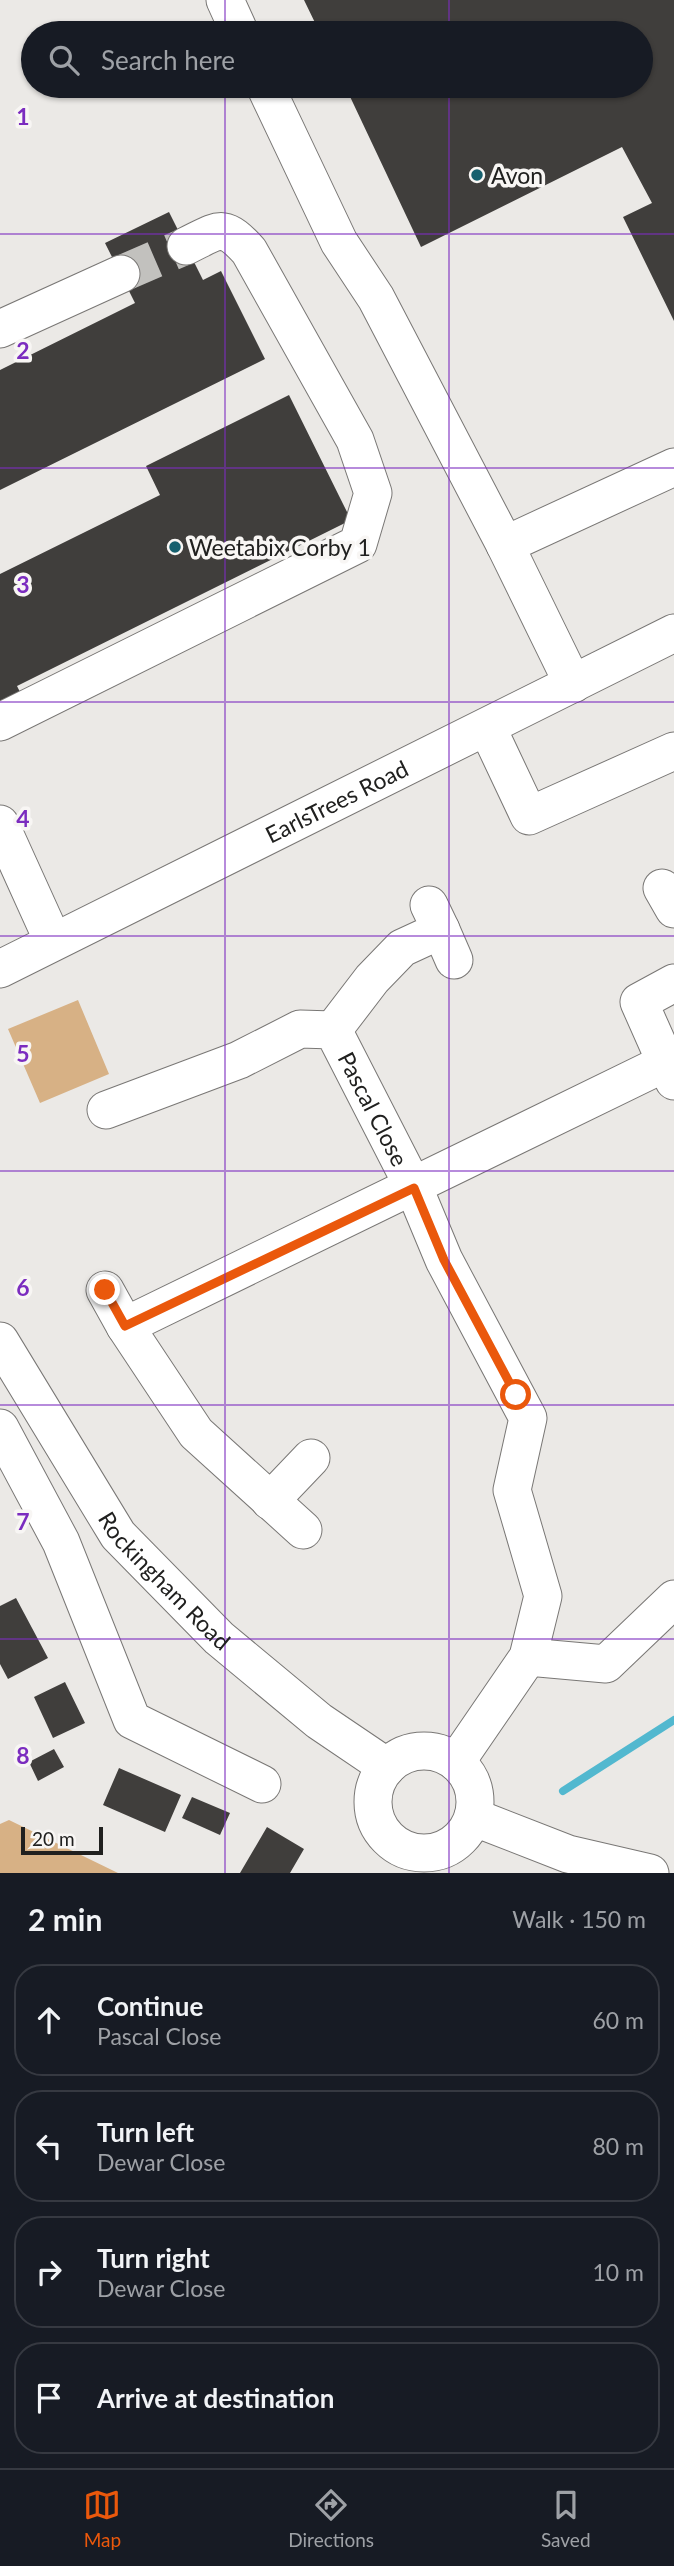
<!DOCTYPE html>
<html lang="en">
<head>
<meta charset="utf-8">
<style>
  :root { --surface:#171b24; --page:#20242c; --text:#f1f3f6; --muted:#9ea1a6; --line:#363941; --accent:#ea580c }
  body { margin:0; font-family:Lato,sans-serif; background:var(--page); color:var(--text) }
  .scale { position:absolute; left:21px; bottom:18px; width:82px; box-sizing:border-box; padding-left:7px; border:4px solid #20201f; border-top:0; font-size:19px; line-height:24px; white-space:nowrap; color:#20201f; -webkit-text-stroke:5px #f8f6f4; paint-order:stroke }
  .stop { position:absolute; width:21px; height:21px; margin:-16px; border:5px solid #ea580c; border-radius:50%; background:#fff }
  .stop.end { background:#ea580c; border-color:#fff; box-shadow:0 2px 7px #0008 }
  .list { margin:0; padding:0; list-style:none }
  h2 { display:flex; justify-content:space-between; align-items:center; height:91px; margin:0; padding:0 28px; font-size:30px }
  h2 small { font-size:23px; font-weight:400; color:var(--muted) }
  .list li { display:grid; grid-template-columns:46px 1fr auto; gap:21px; align-items:center; box-sizing:border-box; height:112px; margin:0 14px 14px; padding:0 14px; border:2px solid var(--line); border-radius:28px }
  .list b { display:block; font-size:26px; white-space:nowrap }
  .list p { margin:0; font-size:23px; white-space:nowrap; color:var(--muted) }
  .list em { font-size:23px; font-style:normal; color:var(--muted) }
  .icon { flex:none; width:38px; height:38px; fill:none; stroke:currentColor; stroke-width:2; stroke-linecap:round; stroke-linejoin:round }
  .map { position:relative; flex:none; width:674px; height:1873px; overflow:hidden }
  .search { position:absolute; background:var(--surface); box-shadow:0 2px 5px #0004; left:21px; right:21px; top:21px; height:77px; display:flex; align-items:center; gap:18px; box-sizing:border-box; padding:0 24px; border-radius:38px; color:var(--muted); font-size:26px }
  .sheet { height:595px; background:var(--surface) }
  nav { display:flex; justify-content:space-around; align-items:center; box-sizing:border-box; height:98px; border-top:2px solid var(--line); background:var(--surface); font-size:19px; color:var(--muted) }
  nav a { display:grid; justify-items:center; gap:4px }
  nav .on { color:var(--accent) }
  .map>svg:first-child { display:block }
  .green { fill:#d7b185 }
  .lines { fill:none; stroke-linecap:round; stroke-linejoin:round }
  .stream { stroke:#52b8cf; stroke-width:8 }
  .building { fill:#403e3c }
  .minor-tunnel { stroke:#c2c1be; stroke-width:37; stroke-dasharray:37 18; stroke-linecap:butt }
  .minor-casing { stroke:#797775; stroke-width:39 }
  .minor { stroke:#fff; stroke-width:37 }
  .route { stroke:#ea580c; stroke-width:9 }
  .grid { fill:none; stroke:#7b2cbf; stroke-width:2; stroke-opacity:0.55 }
  .poi-dot { fill:#16606e; stroke:#f8f6f4; stroke-width:2.5 }
  .labels { text-anchor:middle; dominant-baseline:central; stroke-width:7; stroke-linejoin:round; paint-order:stroke }
  .poi-label { font-size:23px; fill:#20201f; stroke:#f8f6f4; text-anchor:start }
  .street-label { font-size:23px; fill:#20201f; stroke:#f8f6f4 }
  .grid-label { font-size:23px; text-anchor:middle; font-weight:bold; fill:#7b2cbf; stroke:#f8f6f4; stroke-width:7; stroke-linejoin:round; paint-order:stroke }
</style>
</head>
<body>
<div class="map">
<svg width="674" height="1873" viewBox="0 0 674 1873">
  <rect width="100%" height="100%" fill="#ebe9e6"/>
  <path class="green" d="M78 1000 109 1074 40 1103 8 1029Z
    M9 1820 118 1873H0V1824Z"/>
  <g class="lines">
    <path class="stream" d="M563 1791 674 1720"/>
  </g>
  <path class="building" d="M304 0H674V321L623 217 652 203 622 147 421 247 345 86H641V33H320Z
    M169 212 203 280 221 271 265 359 0 490V370L135 303 105 243Z
    M289 395 351 520 17 686 24 700 0 712V574L160 495 146 466Z
    M16 1598 48 1658 8 1679 0 1664V1606Z
    M65 1682 85 1723 53 1738 34 1697Z
    M54 1749 64 1767 38 1781 29 1762Z
    M119 1768 181 1795 165 1832 103 1805Z
    M192 1797 230 1813 220 1835 182 1818Z
    M267 1827 304 1849 290 1873H240Z"/>
  <g class="lines">
    <path class="minor-tunnel" d="M121 274 186 246"/>
    <defs>
      <g id="minor">
        <path d="M225 0 240 33"/>
        <path d="M265 86 339 242 376 298 505 545"/>
        <path d="M0 329 121 274"/>
        <path d="M573 684 505 545 674 467"/>
        <path d="M0 722 358 544 373 493 355 440 249 251C223 222 219 230 186 246"/>
        <path d="M487 727 529 816 674 751"/>
        <path d="M0 824 53 941"/>
        <path d="M662 888 674 909"/>
        <path d="M441 930 454 960"/>
        <path id="s1" d="M0 969 674 633"/>
        <path d="M674 983 639 1002 674 1081"/>
        <path d="M333 1030 372 979 402 948 441 930 429 905"/>
        <path id="s2" d="M106 1110 239 1060 300 1029 333 1030 414 1188 444 1260 528 1418 512 1490 543 1596 528 1657 456 1762"/>
        <path d="M105 1290 125 1326"/>
        <path id="s3" d="M0 1341 118 1535 219 1638 319 1721 387 1767"/>
        <path d="M0 1428 61 1542 132 1720 262 1784"/>
        <path d="M270 1501 311 1458"/>
        <path d="M303 1530 196 1433 125 1326 665 1063"/>
        <path d="M528 1657 606 1664 674 1599"/>
        <circle cx="424" cy="1802" r="51"/>
        <path d="M473 1817 568 1854 650 1873"/>
      </g>
    </defs>
    <use href="#minor" class="minor-casing"/>
    <use href="#minor" class="minor"/>
  </g>
  <g class="lines">
    <path class="route" d="M105 1290 125 1326 414 1188 444 1260 516 1395"/>
  </g>
  <path class="grid" d="M225 0V33M449 0V33M225 86V1873M449 86V1873M0 234H674M0 468H674M0 702H674M0 936H674M0 1171H674M0 1405H674M0 1639H674"/>
  <g class="poi-dot">
    <circle cx="477" cy="175" r="7"/>
    <circle cx="175" cy="547" r="7"/>
  </g>
  <g class="labels">
    <g class="poi-label">
      <text x="491" y="175">Avon</text>
      <text x="189" y="547">Weetabix Corby 1</text>
    </g>
    <g class="street-label">
      <text stroke="none"><textPath href="#s1" startOffset="376">EarlsTrees Road</textPath></text>
      <text stroke="none"><textPath href="#s2" startOffset="332">Pascal Close</textPath></text>
      <text stroke="none"><textPath href="#s3" startOffset="292">Rockingham Road</textPath></text>
    </g>
  </g>
  <g class="grid-label">
    <text x="23" y="125">1</text>
    <text x="23" y="359">2</text>
    <text x="23" y="593">3</text>
    <text x="23" y="827">4</text>
    <text x="23" y="1062">5</text>
    <text x="23" y="1296">6</text>
    <text x="23" y="1530">7</text>
    <text x="23" y="1764">8</text>
  </g>
</svg>
<div class="scale">20 m</div>
<div class="stop" style="left:516px;top:1395px"></div>
<div class="stop end" style="left:105px;top:1290px"></div>
<div class="search"><svg class="icon" aria-label="search" viewBox="0 0 24 24"><circle cx="10" cy="10" r="6"/><path d="M15 15l6 6"/></svg>Search here</div>
</div>
<section class="sheet">
<h2>2 min<small>Walk · 150 m</small></h2>
<ul class="list">
<li><svg class="icon" aria-label="ahead" viewBox="0 0 24 24"><path d="M12 20V5M6 11l6-6 6 6"/></svg><div><b>Continue</b><p>Pascal Close</p></div><em>60 m</em></li>
<li><svg class="icon" aria-label="left" viewBox="0 0 24 24"><path d="M17 20v-9H6M10 6l-5 5 5 5"/></svg><div><b>Turn left</b><p>Dewar Close</p></div><em>80 m</em></li>
<li><svg class="icon" aria-label="right" viewBox="0 0 24 24"><path d="M7 20v-9h11M14 6l5 5-5 5"/></svg><div><b>Turn right</b><p>Dewar Close</p></div><em>10 m</em></li>
<li><svg class="icon" aria-label="arrive" viewBox="0 0 24 24"><path d="M6 21V4h12l-3 4 3 4H6"/></svg><div><b>Arrive at destination</b></div></li>
</ul>
</section>
<nav>
<a class="on"><svg class="icon" aria-label="map" viewBox="0 0 24 24"><path d="M3 6l6-2 6 2 6-2v14l-6 2-6-2-6 2zM9 4v14M15 6v14"/></svg>Map</a>
<a><svg class="icon" aria-label="directions" viewBox="0 0 24 24"><path d="M12 3l9 9-9 9-9-9zM9 14v-3h6M13 9l2 2-2 2"/></svg>Directions</a>
<a><svg class="icon" aria-label="saved" viewBox="0 0 24 24"><path d="M7 4h10v16l-5-4-5 4z"/></svg>Saved</a>
</nav>
</body>
</html>
